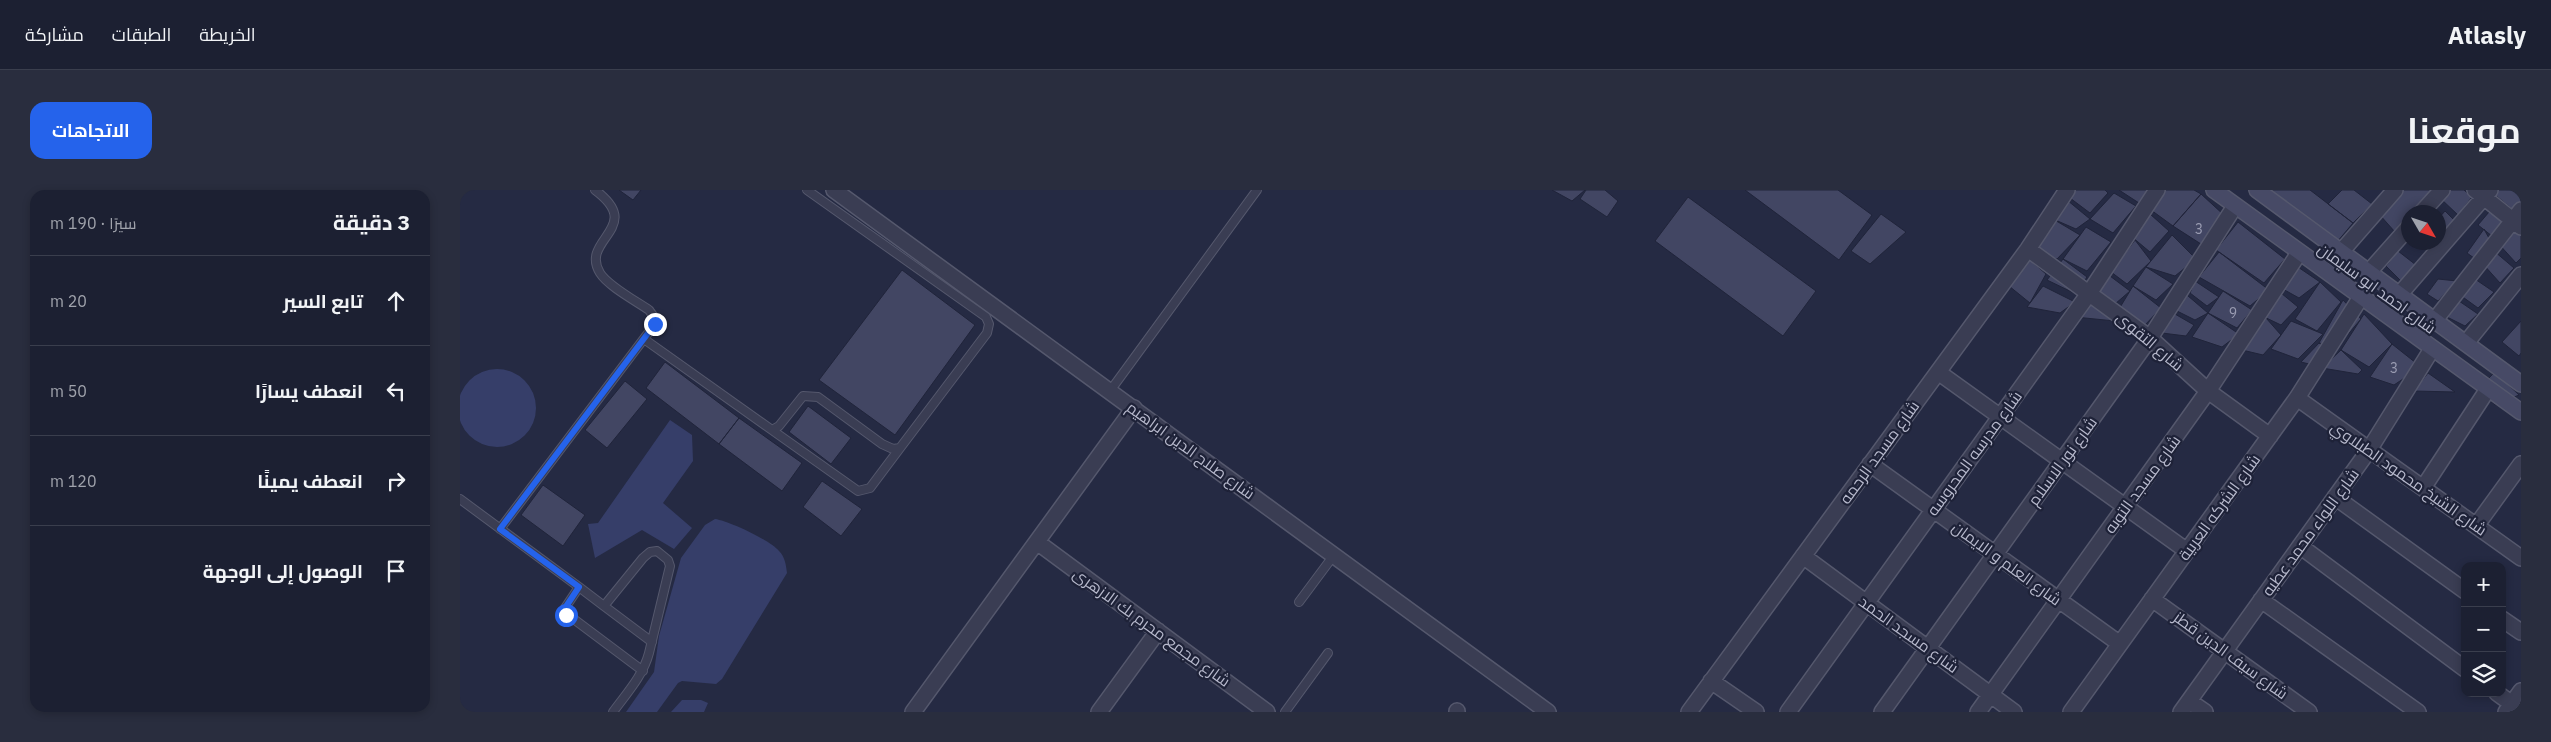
<!DOCTYPE html>
<html lang="ar">
<head>
<meta charset="utf-8">
<style>
  :root { --surface:#1c2032; --page:#292d3e; --text:#f1f3f6; --muted:#a0a3ac; --line:#3a3e4d; --accent:#2563eb }
  body { margin:0; font-family:"IBM Plex Sans",Cairo,sans-serif; background:var(--page); color:var(--text); direction:rtl }
  .controls { position:absolute; right:15px; bottom:15px; display:grid; overflow:hidden; border-radius:10px; box-shadow:0 2px 8px #0003 }
  .controls button { width:45px; height:45px; display:grid; place-items:center; padding:0; border:0; border-bottom:1px solid var(--line); background:var(--surface); color:var(--text); font:25px sans-serif }
  .compass { position:absolute; left:1941px; top:15px; width:45px; height:45px; border-radius:50%; background:var(--surface); box-shadow:0 2px 8px #0003; rotate:129deg }
  .stop { position:absolute; width:15px; height:15px; margin:-11px; border:4px solid #2563eb; border-radius:50%; background:#fff }
  .stop.end { background:#2563eb; border-color:#fff; box-shadow:0 1px 5px #0008 }
  .list { margin:0; padding:0; list-style:none }
  h2 { display:flex; justify-content:space-between; align-items:center; height:65px; margin:0; padding:0 20px; font-size:21px }
  h2 small { font-size:16px; font-weight:400; color:var(--muted) }
  .list li { display:grid; grid-template-columns:32px 1fr auto; gap:15px; align-items:center; box-sizing:border-box; height:90px; padding:0 20px; border-top:1px solid var(--line) }
  .list b { display:block; font-size:19px; white-space:nowrap }
  .list em { font-size:16px; font-style:normal; color:var(--muted) }
  .icon { flex:none; width:28px; height:28px; fill:none; stroke:currentColor; stroke-width:2; stroke-linecap:round; stroke-linejoin:round }
  .map { position:relative; flex:none; width:2061px; height:522px; overflow:hidden; direction:ltr; border-radius:15px }
  header { display:flex; align-items:center; gap:30px; box-sizing:border-box; height:70px; padding:0 25px; background:var(--surface); border-bottom:1px solid var(--line) }
  header strong { font-size:24px }
  nav { display:flex; gap:28px; margin-inline-start:auto; font-size:18px }
  .intro { display:flex; align-items:center; justify-content:space-between; box-sizing:border-box; height:120px; padding:0 30px }
  h1 { margin:0; font-size:35px }
  .button { padding:12px 22px; border-radius:15px; background:var(--accent); color:#fff; font-size:18px; font-weight:700 }
  main { display:flex; gap:30px; padding:0 30px }
  aside { flex:1; background:var(--surface); border-radius:15px; box-shadow:0 2px 8px #0003 }
  .map>svg:first-child { display:block }
  .water { fill:#363e69 }
  .building { fill:#424663; stroke:#20243a }
  .lines { fill:none; stroke-linecap:round; stroke-linejoin:round }
  .service-casing { stroke:#55586d; stroke-width:10 }
  .minor-casing { stroke:#55586d; stroke-width:18 }
  .tertiary-casing { stroke:#55586d; stroke-width:18 }
  .secondary-casing { stroke:#55586d; stroke-width:18 }
  .service { stroke:#3a3d53; stroke-width:8 }
  .minor { stroke:#3a3d53; stroke-width:15 }
  .tertiary { stroke:#3a3d53; stroke-width:15 }
  .secondary { stroke:#474a66; stroke-width:15 }
  .route { stroke:#2563eb; stroke-width:6 }
  .labels { text-anchor:middle; dominant-baseline:central; stroke-width:4.5; stroke-linejoin:round; paint-order:stroke }
  .number-label { font-size:14px; fill:#9a9cb2 }
  .street-label { font-size:16px; fill:#b7b9cc; stroke:#1e2238 }
</style>
</head>
<body>
<header>
<strong>Atlasly</strong>
<nav><a>الخريطة</a><a>الطبقات</a><a>مشاركة</a></nav>
</header>
<div class="intro"><h1>موقعنا</h1><a class="button">الاتجاهات</a></div>
<main>
<div class="map">
<svg width="2061" height="522" viewBox="0 0 2061 522">
  <rect width="100%" height="100%" fill="#252a43"/>
  <path class="water" d="M-2 218a39 39 0 1 1 78 0a39 39 0 1 1-78 0Z
    M210 230 232 245 233 271 203 313 232 338 214 359 182 340 135 368 128 334 138 333Z
    M255 329C269 331 310 350 319 361 325 367 326 375 327 383L262 489 256 494 222 491 218 493 197 522H166L194 482 199 446 221 368 245 335Z
    M222 510H241L248 513 244 522H211Z"/>
  <path class="building" d="M159 0H181L173 10Z
    M1092 0H1125L1112 11Z
    M1126 0H1145L1158 11 1147 27 1120 9Z
    M1285 0H1378L1412 25 1379 70Z
    M1613 0H1645L1648 3 1630 23 1610 8Z
    M1659 0H1689L1679 13Z
    M1704 0H1734L1741 4 1713 36 1691 20Z
    M1805 0H1850L1893 33 1877 52Z
    M1882 0H1894L1912 14 1893 33 1868 14Z
    M1944 0H1974L1953 22H1948V28L1935 42 1919 24Z
    M1989 0H2004L2012 7 1998 25 1980 8Z
    M2037 0H2061V11L2052 19 2033 3Z
    M1654 3 1676 16 1653 43 1630 29Z
    M1741 4 1765 26 1741 54 1713 36Z
    M1228 7 1356 101 1323 146 1195 51Z
    M1607 10 1630 29 1616 39 1593 29Z
    M1985 21 1994 30 1986 43 1978 38V29Z
    M2029 22 2045 30 2032 46 2018 35Z
    M1421 24 1446 42 1410 74 1391 61Z
    M1690 24 1709 41 1690 62 1672 47Z
    M1593 29 1620 45 1597 69 1574 63Z
    M1778 32 1825 69 1804 93 1756 60Z
    M2054 36 2061 43V68L2056 73 2037 52Z
    M1626 37 1651 52 1627 81 1603 69Z
    M2024 39 2030 50 2014 68 2007 63Z
    M1712 45 1736 69 1715 86 1686 77Z
    M1675 50 1691 71 1667 94 1651 82Z
    M1938 61 1956 75 1941 91 1926 76Z
    M2034 61 2054 78 2040 93 2023 74Z
    M1759 62 1809 100 1790 116 1739 87Z
    M1569 69 1586 84 1570 113 1549 96Z
    M1603 69 1627 87 1616 104 1587 90Z
    M1832 73 1860 92 1839 108 1821 98Z
    M1686 77 1713 94 1696 110 1673 96Z
    M442 80 515 135 435 245 359 190Z
    M1650 86 1670 101 1655 114 1637 103Z
    M1978 89 1997 91 1978 111 1967 104Z
    M2015 89 2034 102 2018 118 2000 105Z
    M1735 91 1759 107 1747 116 1730 103Z
    M1860 92 1881 112 1857 141 1835 129Z
    M1583 96 1615 112 1600 123 1567 117Z
    M1673 96 1701 118 1685 135 1659 119Z
    M1721 100 1748 123 1735 130 1713 119Z
    M1763 101 1792 120 1777 138 1748 123Z
    M1821 103 1838 117 1821 135 1798 124Z
    M1621 104 1655 131 1605 126Z
    M1883 110 1901 129 1878 156 1859 153Z
    M1999 111 2018 124 2005 136 1985 126Z
    M1708 120 1734 135 1726 146 1694 142Z
    M1748 123 1779 144 1762 157 1732 147Z
    M1904 124 1932 154 1909 177 1881 160Z
    M1806 128 1821 145 1803 165 1782 160Z
    M1831 131 1863 144 1838 169 1811 159Z
    M2061 131V163L2059 166 2042 152Z
    M1859 153 1876 164 1857 176 1841 172Z
    M1932 154 1961 177 1934 195 1910 187Z
    M1881 160 1902 180 1898 184 1862 178Z
    M205 172 279 228 259 254 186 198Z
    M2035 182 2059 205 2035 215 2018 199Z
    M1968 183 1995 202 1954 201Z
    M165 191 187 209 147 258 125 240Z
    M348 216 391 248 371 274 329 242Z
    M279 228 342 273 322 301 259 254Z
    M362 291 402 319 381 346 343 317Z
    M83 295 125 325 103 356 61 325Z"/>
  <g class="lines">
    <defs>
      <path id="service" d="M184 149 312 240 319 236 343 206 358 207 422 254 433 259 440 258 527 143 529 134 526 127 347 0
        M650 201 797 0
        M312 240 398 301 410 298 440 258
        M0 309 119 397
        M40 339 195 134 194 127 189 120C176 111 148 96 140 83 119 49 186 38 135 0
        M839 412 874 365
        M144 416 119 397 103 421 183 481
        M153 522C166 504 183 486 189 463L210 376 208 370 197 361 190 362 183 368 144 416 192 452
        M825 522 868 463"/>
      <path id="minor" d="M2015 0 2061 37
        M1962 22 1982 0
        M1568 59 1690 148 1748 201 1810 246
        M1880 63 1935 0
        M1908 83 1948 38
        M1939 105 2030 0
        M1975 130 2061 20
        M2006 153 2061 85
        M1478 182 1727 361
        M1837 208 2061 368
        M1410 274 1660 454
        M1963 298 2028 199
        M1875 307 2005 401
        M2016 336 2061 274
        M577 352 807 522
        M1840 356 2005 479
        M1343 366 1554 522
        M1692 409 1849 522
        M1801 410 1958 522
        M2042 429 2061 442
        M1251 491 1296 522
        M2037 503 2052 514
        M1729 511 1745 522
        M453 522 674 218
        M639 522 698 441
        M997 522V521
        M1229 522 1568 59 1607 0
        M1328 522 1630 102 1697 0
        M1422 522 1690 148 1775 16
        M1518 522 1748 201 1839 63
        M1611 522 1837 208 1901 107
        M1721 522 1909 260 1972 159
        M2046 522 2061 501"/>
      <path id="tertiary" d="M374 0 1088 522"/>
      <path id="secondary" d="M1754 0 2061 222
        M1797 0 2061 194"/>
    </defs>
    <use href="#service" class="service-casing"/>
    <use href="#minor" class="minor-casing"/>
    <use href="#tertiary" class="tertiary-casing"/>
    <use href="#secondary" class="secondary-casing"/>
    <use href="#service" class="service"/>
    <use href="#minor" class="minor"/>
    <use href="#tertiary" class="tertiary"/>
    <use href="#secondary" class="secondary"/>
  </g>
  <g class="lines">
    <path class="route" d="M106 425 103 421 119 397 40 339 195 134"/>
  </g>
  <g class="labels">
    <g class="number-label">
      <text x="1739" y="39">3</text>
      <text x="1773" y="123">9</text>
      <text x="1934" y="178">3</text>
    </g>
    <g class="street-label">
      <text transform="translate(1917 98) rotate(36)">شارع احمد ابو سليمان</text>
      <text transform="translate(1690 151) rotate(40)">شارع التقوى</text>
      <text transform="translate(731 260) rotate(36)">شارع صلاح الدين ابراهيم</text>
      <text transform="translate(1419 262) rotate(-54)">شارع مسجد الرحمه</text>
      <text transform="translate(1514 263) rotate(-54)">شارع مدرسه المحروسه</text>
      <text transform="translate(1602 271) rotate(-54)">شارع نور الاسلام</text>
      <text transform="translate(1949 288) rotate(35)">شارع الشيخ محمود الطبلاوي</text>
      <text transform="translate(1682 294) rotate(-54)">شارع مسجد التوبه</text>
      <text transform="translate(1759 317) rotate(-54)">شارع الشركه العربية</text>
      <text transform="translate(1850 342) rotate(-54)">شارع اللواء محمد عطيه</text>
      <text transform="translate(1547 373) rotate(36)">شارع العلم و الايمان</text>
      <text transform="translate(692 437) rotate(36)">شارع مجمع محرم بك الازهرى</text>
      <text transform="translate(1449 444) rotate(36)">شارع مسجد الحمد</text>
      <text transform="translate(1771 465) rotate(36)">شارع سيف الدين قطز</text>
    </g>
  </g>
</svg>
<div class="controls">
<button>+</button>
<button>−</button>
<button><svg class="icon" aria-label="layers" viewBox="0 0 24 24"><path d="M12 4l9 5-9 5-9-5zM3 14l9 5 9-5"/></svg></button>
</div>
<svg class="compass" viewBox="-18 -18 36 36"><path d="M0-13l5 13h-10z" fill="#e53935"/><path d="M0 13l5-13h-10z" fill="#a0a3ac"/></svg>
<div class="stop" style="left:106px;top:425px"></div>
<div class="stop end" style="left:195px;top:134px"></div>
</div>
<aside>
<h2>3 دقيقة<small>سيرًا · 190 m</small></h2>
<ul class="list">
<li><svg class="icon" aria-label="ahead" viewBox="0 0 24 24"><path d="M12 20V5M6 11l6-6 6 6"/></svg><div><b>تابع السير</b></div><em>20 m</em></li>
<li><svg class="icon" aria-label="left" viewBox="0 0 24 24"><path d="M17 20v-9H6M10 6l-5 5 5 5"/></svg><div><b>انعطف يسارًا</b></div><em>50 m</em></li>
<li><svg class="icon" aria-label="right" viewBox="0 0 24 24"><path d="M7 20v-9h11M14 6l5 5-5 5"/></svg><div><b>انعطف يمينًا</b></div><em>120 m</em></li>
<li><svg class="icon" aria-label="arrive" viewBox="0 0 24 24"><path d="M6 21V4h12l-3 4 3 4H6"/></svg><div><b>الوصول إلى الوجهة</b></div></li>
</ul>
</aside>
</main>
</body>
</html>
